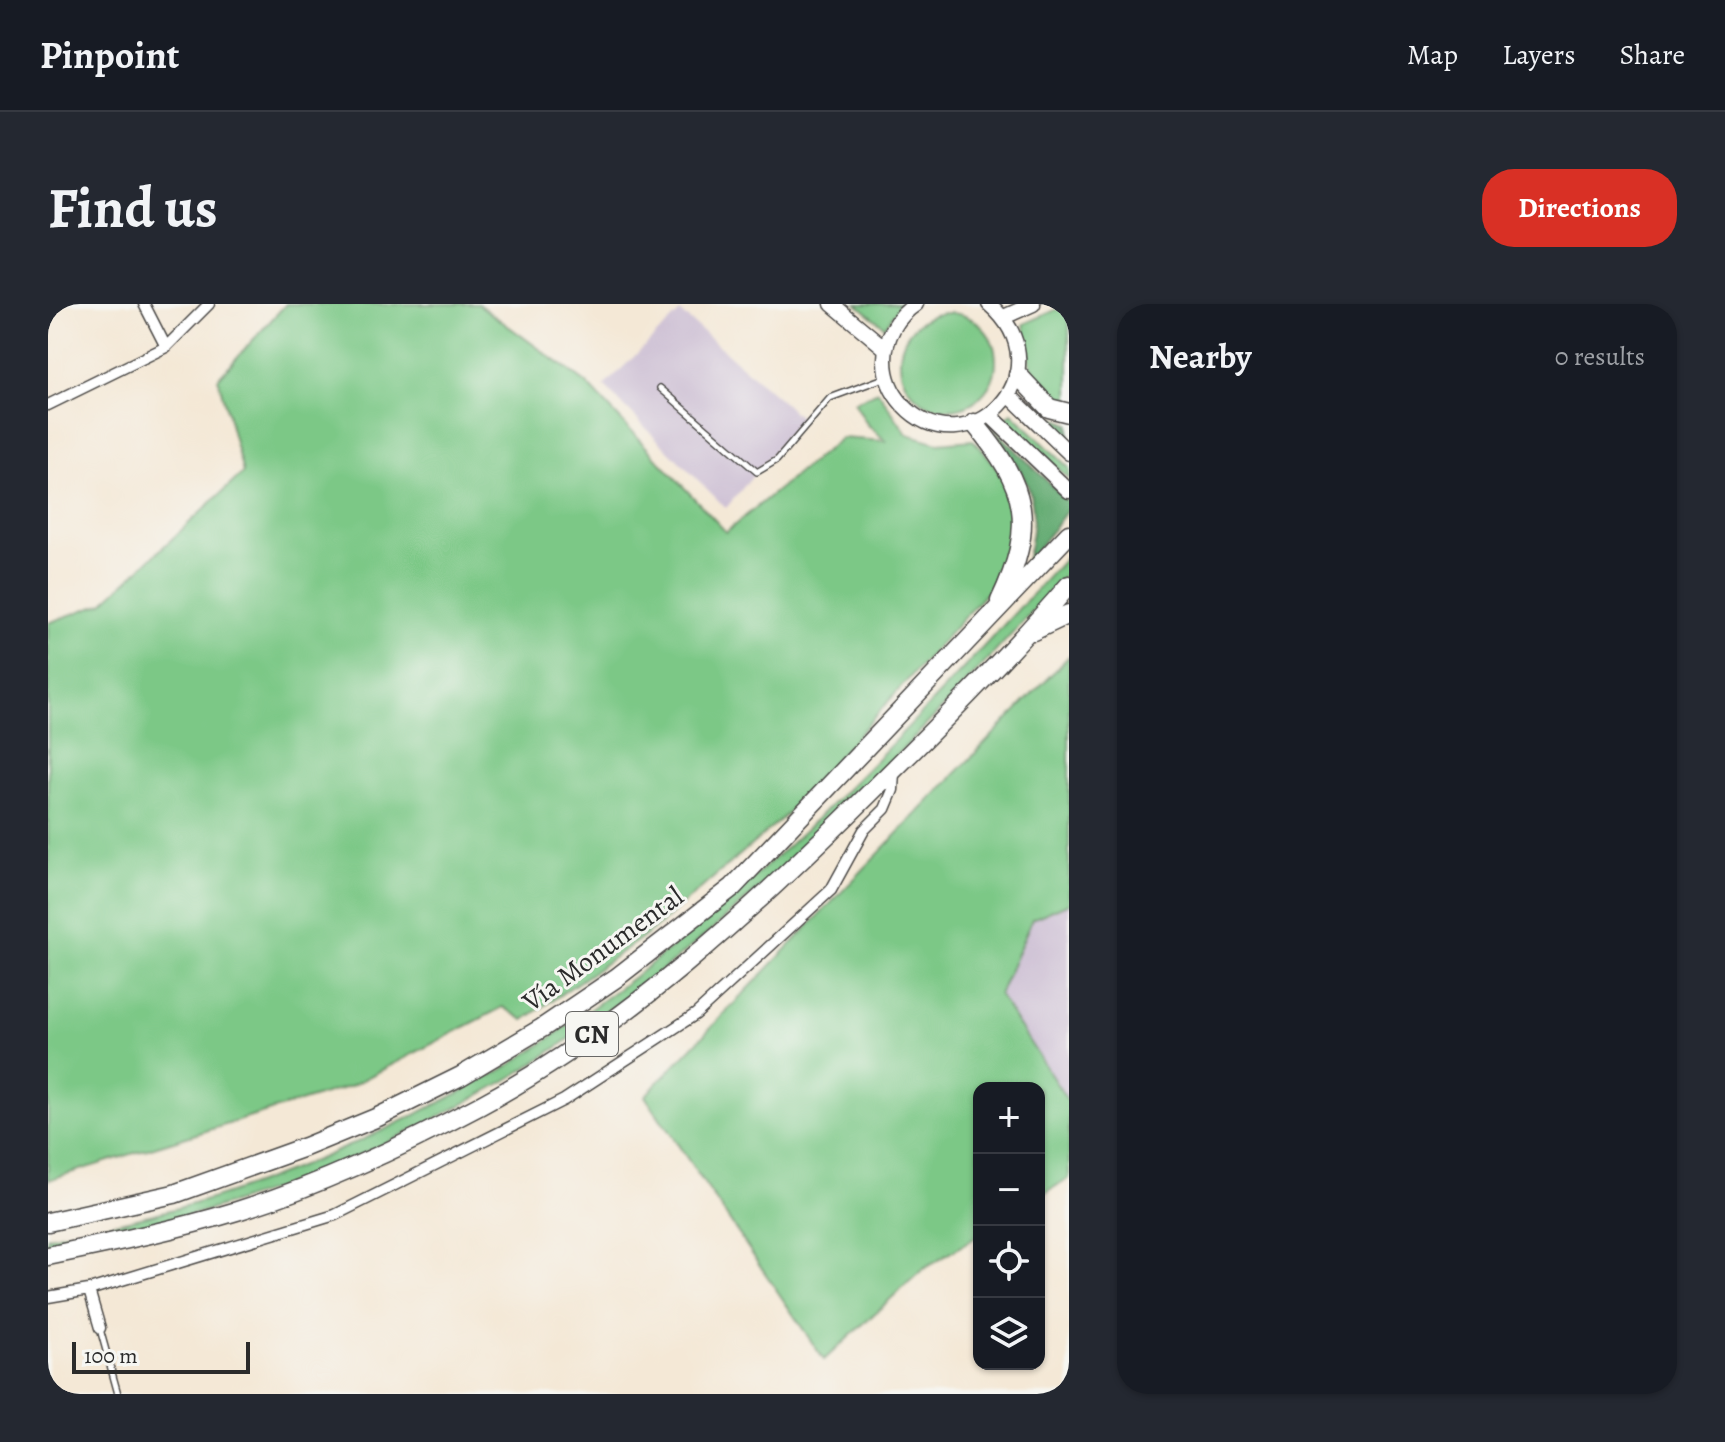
<!DOCTYPE html>
<html lang="en">
<head>
<meta charset="utf-8">
<style>
  :root { --surface:#171b24; --page:#242831; --text:#f1f3f6; --muted:#9ea1a6; --line:#363941; --accent:#d93025 }
  body { margin:0; font-family:Alegreya,serif; background:var(--page); color:var(--text) }
  .controls { position:absolute; right:24px; bottom:24px; display:grid; overflow:hidden; border-radius:16px; box-shadow:0 2px 6px #0004 }
  .controls button { width:72px; height:72px; display:grid; place-items:center; padding:0; border:0; border-bottom:2px solid var(--line); background:var(--surface); color:var(--text); font:40px sans-serif }
  .scale { position:absolute; left:24px; bottom:20px; width:178px; box-sizing:border-box; padding-left:8px; border:4px solid #2b2b2b; border-top:0; font-size:22px; line-height:28px; white-space:nowrap; color:#2b2b2b; -webkit-text-stroke:6px #f6f6f2; paint-order:stroke }
  .list { margin:0; padding:0; list-style:none }
  h2 { display:flex; justify-content:space-between; align-items:center; height:104px; margin:0; padding:0 32px; font-size:34px }
  h2 small { font-size:26px; font-weight:400; color:var(--muted) }
  .icon { flex:none; width:44px; height:44px; fill:none; stroke:currentColor; stroke-width:2; stroke-linecap:round; stroke-linejoin:round }
  .map { position:relative; flex:none; width:1021px; height:1090px; overflow:hidden; border-radius:32px }
  header { display:flex; align-items:center; gap:48px; box-sizing:border-box; height:112px; padding:0 40px; background:var(--surface); border-bottom:2px solid var(--line) }
  header strong { font-size:38px }
  nav { display:flex; gap:44px; margin-inline-start:auto; font-size:28px }
  .intro { display:flex; align-items:center; justify-content:space-between; box-sizing:border-box; height:192px; padding:0 48px }
  h1 { margin:0; font-size:56px }
  .button { padding:20px 36px; border-radius:32px; background:var(--accent); color:#fff; font-size:28px; font-weight:700 }
  main { display:flex; gap:48px; padding:0 48px }
  aside { flex:1; background:var(--surface); border-radius:32px; box-shadow:0 2px 6px #0004 }
  .map>svg:first-child { display:block }
  .industrial { fill:#ccbed3 }
  .green { fill:#7cc886; stroke:#547a58; stroke-width:2 }
  .forest { fill:#65ac73; stroke:#486c4f; stroke-width:2 }
  .lines { fill:none; stroke-linecap:round; stroke-linejoin:round }
  .lane-casing { stroke:#494745; stroke-width:8 }
  .street-casing { stroke:#494745; stroke-width:13 }
  .secondary-casing { stroke:#494745; stroke-width:17 }
  .highway-casing { stroke:#494745; stroke-width:21 }
  .lane { stroke:#fff; stroke-width:5 }
  .street { stroke:#fff; stroke-width:10 }
  .secondary { stroke:#fff; stroke-width:14 }
  .highway { stroke:#fff; stroke-width:18 }
  .labels { text-anchor:middle; dominant-baseline:central; stroke-width:6; stroke-linejoin:round; paint-order:stroke }
  .shield { fill:#f6f6f2; stroke:#686867; stroke-width:2 }
  .shield-label { font-size:26px; font-weight:bold; fill:#2b2b2b }
  .street-label { font-size:28px; fill:#2b2b2b; stroke:#f6f6f2 }
</style>
</head>
<body>
<header>
<strong>Pinpoint</strong>
<nav><a>Map</a><a>Layers</a><a>Share</a></nav>
</header>
<div class="intro"><h1>Find us</h1><a class="button">Directions</a></div>
<main>
<div class="map">
<svg width="1021" height="1090" viewBox="0 0 1021 1090">
  <rect width="100%" height="100%" fill="#f6f6f2"/>
  <filter id="ink" filterUnits="userSpaceOnUse"><feTurbulence type="fractalNoise" baseFrequency=".0125" numOctaves="2"/><feDisplacementMap in="SourceGraphic" scale="16" xChannelSelector="R" yChannelSelector="G"/><feConvolveMatrix kernelMatrix="1 2 1 2 8 2 1 2 1" color-interpolation-filters="sRGB"/></filter>
  <filter id="wash" filterUnits="userSpaceOnUse"><feTurbulence type="fractalNoise" baseFrequency=".006" numOctaves="4" result="noise"/><feDisplacementMap in="SourceGraphic" scale="32" xChannelSelector="R" yChannelSelector="G"/><feGaussianBlur stdDeviation="1.8" result="paint"/><feColorMatrix in="noise" values="0 0 0 0 0 0 0 0 0 0 0 0 0 0 0 0 0 1.4 0 .05"/><feComposite in="paint" operator="in"/></filter>
  <g filter="url(#wash)">
    <rect width="100%" height="100%" fill="#f4e8d6"/>
    <path class="industrial" d="M632 8 753 114 678 204 556 82Z
      M1021 599V799L951 691 984 615Z"/>
    <path class="green" d="M238 0H430L538 79 678 228 793 134 838 137 819 120 806 98 830 87 859 130 890 139 925 136C970 179 975 225 947 279L739 510 605 626 476 716 455 703 303 782 0 876V319L55 299 195 169 170 74Z
      M809 0H852L837 23Z
      M1021 0V101C980 94 982 52 976 20Z
      M852 57a48 48 0 1 1 96 0a48 48 0 1 1-96 0Z
      M964 109 1021 164V175L957 115Z
      M1021 250V265L997 294C861 442 722 591 558 708 524 733 489 759 452 780 370 826 274 871 184 899 124 918 62 930 0 943V933C59 920 120 909 178 890 268 860 359 817 443 772 481 751 517 723 552 698 729 571 875 409 1021 250Z
      M1021 352V599L984 615 951 691 1021 799V874L991 893V784H931V931L874 966 776 1056 597 792Z"/>
    <path class="forest" d="M976 92 1000 111 1021 120V138L974 96Z
      M945 123 1021 199V204L977 262C995 189 982 183 945 123Z"/>
  </g>
  <g filter="url(#ink)">
    <g class="lines">
      <defs>
        <path id="lane" d="M612 84 709 168 729 156 782 94 836 74
          M52 1025 70 1090"/>
        <path id="street" d="M96 0 118 43
          M0 101 118 43 161 0
          M41 986 52 1024
          M0 993 41 986 287 911 516 796 648 710 783 586 816 526 837 505 845 486 846 467"/>
        <path id="secondary" d="M784 0 838 45
          M868 0C849 12 837 34 837 56 837 73 844 89 855 101 918 168 1021 69 941 0
          M956 13 985 0
          M961 91 1021 149
          M942 111 1021 187"/>
        <path id="highway" d="M970 71 1001 104 1021 109
          M926 119C980 183 988 221 952 297
          M985 327 1021 310
          M0 918 126 890 257 843 330 813 413 772 494 724 568 674 685 583 1021 230
          M0 952C63 939 127 926 189 907 272 881 354 843 431 802 578 723 704 606 821 490 890 422 958 354 1021 281"/>
      </defs>
      <use href="#lane" class="lane-casing"/>
      <use href="#street" class="street-casing"/>
      <use href="#secondary" class="secondary-casing"/>
      <use href="#highway" class="highway-casing"/>
      <use href="#lane" class="lane"/>
      <use href="#street" class="street"/>
      <use href="#secondary" class="secondary"/>
      <use href="#highway" class="highway"/>
    </g>
  </g>
  <g class="labels">
    <rect class="shield" x="518" y="708" width="52" height="44" rx="6"/>
    <g class="shield-label">
      <text x="544" y="730">CN</text>
    </g>
    <g class="street-label">
      <text transform="translate(555 645) rotate(-36)">Vía Monumental</text>
    </g>
  </g>
</svg>
<div class="controls">
<button>+</button>
<button>−</button>
<button><svg class="icon" aria-label="locate" viewBox="0 0 24 24"><circle cx="12" cy="12" r="6"/><path d="M12 2v4M12 18v4M2 12h4M18 12h4"/></svg></button>
<button><svg class="icon" aria-label="layers" viewBox="0 0 24 24"><path d="M12 4l9 5-9 5-9-5zM3 14l9 5 9-5"/></svg></button>
</div>
<div class="scale">100 m</div>
</div>
<aside>
<h2>Nearby<small>0 results</small></h2>
<ul class="list">
</ul>
</aside>
</main>
</body>
</html>
